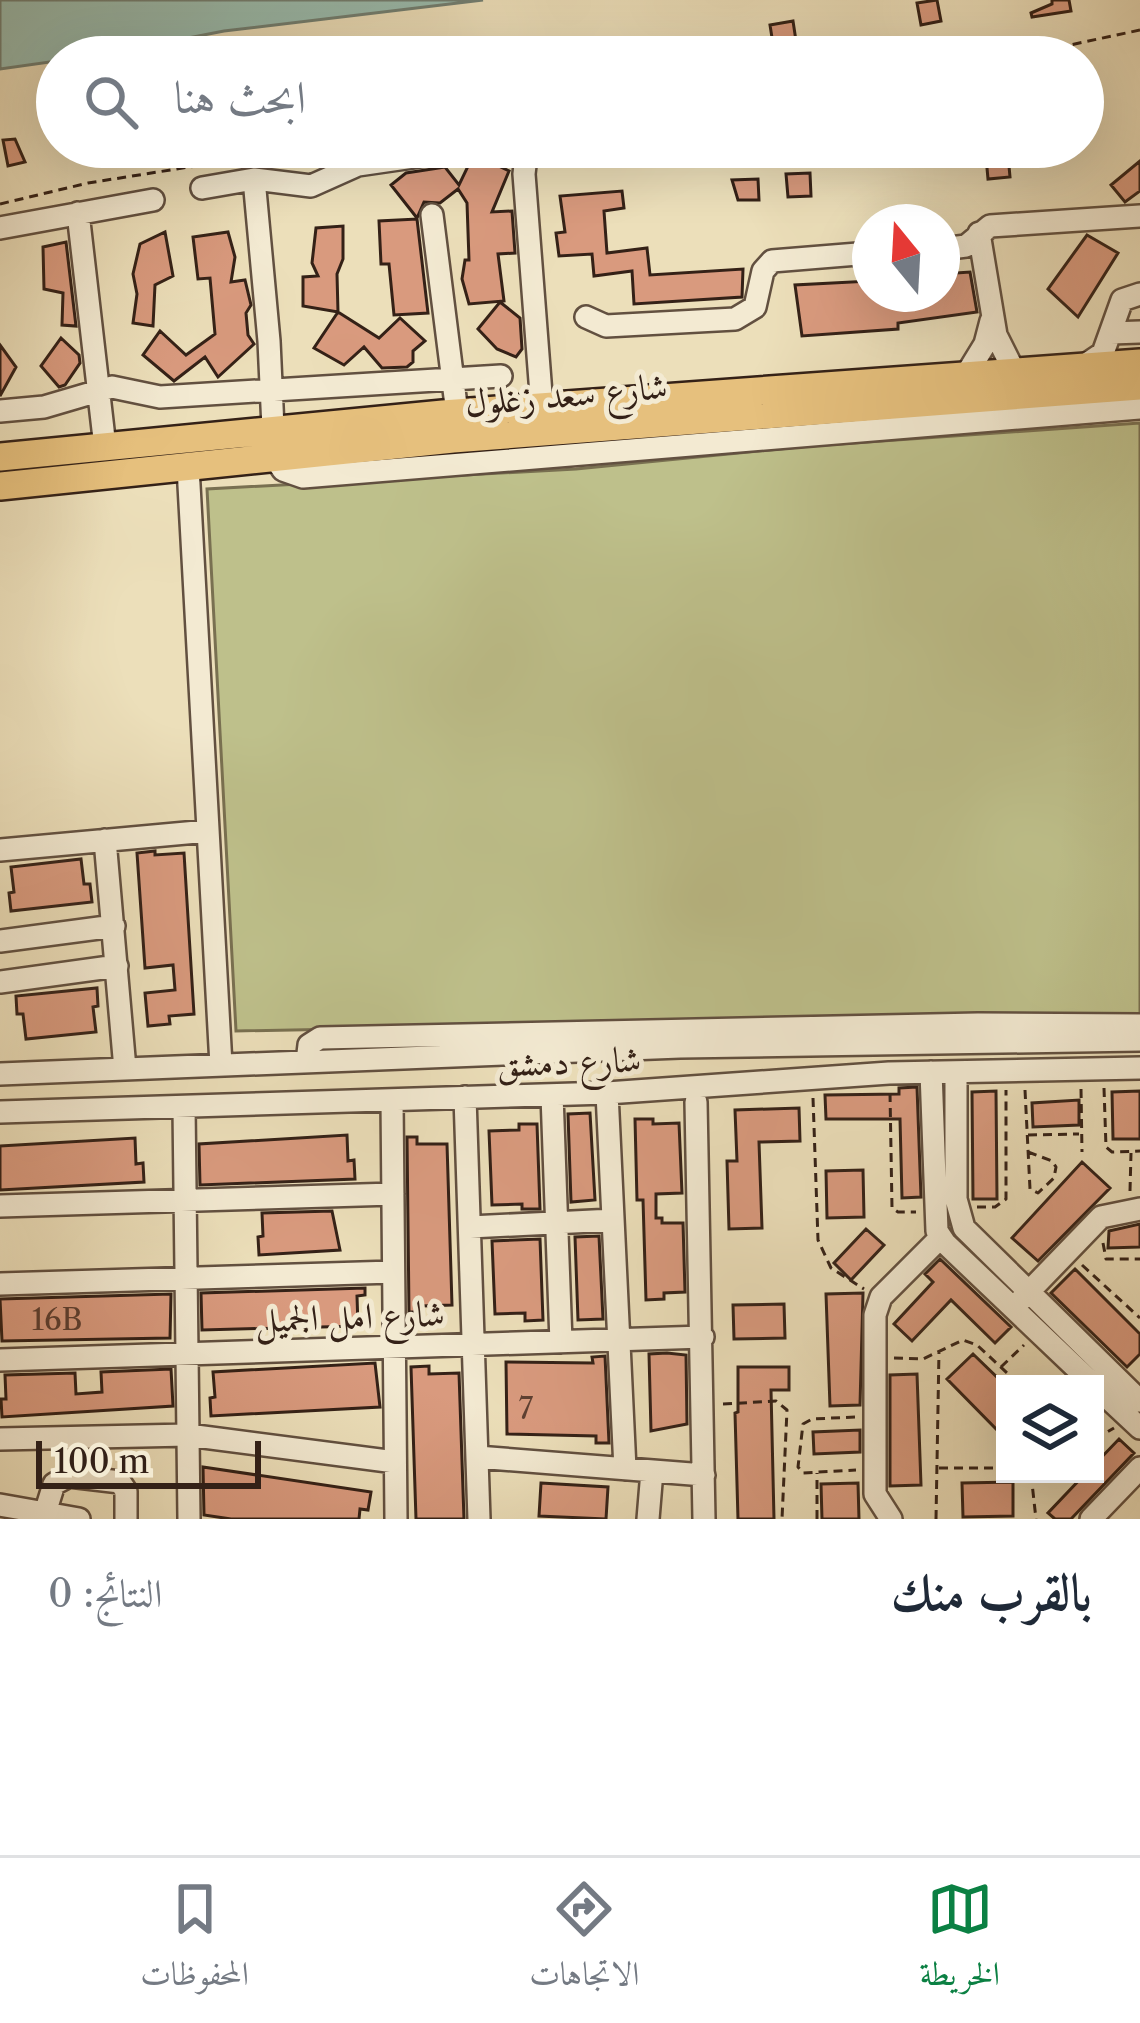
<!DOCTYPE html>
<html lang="ar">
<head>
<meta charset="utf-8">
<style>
  :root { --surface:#fff; --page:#f2f2f3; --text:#1f2937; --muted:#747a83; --line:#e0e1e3; --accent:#0b8043 }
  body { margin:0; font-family:"Libre Caslon Text",Amiri,serif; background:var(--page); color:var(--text); direction:rtl }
  .controls { position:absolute; right:36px; bottom:36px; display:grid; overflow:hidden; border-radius:0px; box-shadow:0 12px 48px #0002 }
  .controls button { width:108px; height:108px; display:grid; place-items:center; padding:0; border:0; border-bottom:3px solid var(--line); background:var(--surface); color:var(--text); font:60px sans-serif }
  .compass { position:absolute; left:852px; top:204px; width:108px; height:108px; border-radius:50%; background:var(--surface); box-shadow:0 12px 48px #0002; rotate:342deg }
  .scale { position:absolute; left:36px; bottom:30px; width:225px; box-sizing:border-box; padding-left:12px; border:6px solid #342117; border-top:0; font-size:33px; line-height:42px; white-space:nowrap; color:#342117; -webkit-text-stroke:9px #f3ead2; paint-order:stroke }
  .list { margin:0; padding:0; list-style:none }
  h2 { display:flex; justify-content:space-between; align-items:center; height:156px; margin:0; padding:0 48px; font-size:51px }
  h2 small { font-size:39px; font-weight:400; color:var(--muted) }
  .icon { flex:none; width:66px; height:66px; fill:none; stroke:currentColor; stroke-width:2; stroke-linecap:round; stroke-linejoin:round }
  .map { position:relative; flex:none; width:1140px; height:1519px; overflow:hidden; direction:ltr }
  .search { position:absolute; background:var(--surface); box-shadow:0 12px 48px #0002; left:36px; right:36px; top:36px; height:132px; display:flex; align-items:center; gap:30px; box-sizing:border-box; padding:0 42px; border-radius:66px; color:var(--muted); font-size:45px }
  .sheet { height:336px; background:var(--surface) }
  nav { display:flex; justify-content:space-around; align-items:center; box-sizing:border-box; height:168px; border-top:3px solid var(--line); background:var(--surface); font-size:33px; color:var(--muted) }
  nav a { display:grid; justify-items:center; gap:6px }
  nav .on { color:var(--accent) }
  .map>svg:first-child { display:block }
  .green { fill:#bec08b; stroke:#797051; stroke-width:3 }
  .water { fill:#99bdb0; stroke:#717f73; stroke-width:3 }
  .building { fill:#d99a7e; stroke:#342117; stroke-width:3 }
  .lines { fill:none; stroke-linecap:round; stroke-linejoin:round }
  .minor-casing { stroke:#625040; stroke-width:26 }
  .major-casing { stroke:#342117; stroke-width:32 }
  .path { stroke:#342117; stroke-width:3; stroke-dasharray:9 6; stroke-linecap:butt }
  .minor { stroke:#f3ead2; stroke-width:21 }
  .major { stroke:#e6c07d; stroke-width:27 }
  .labels { text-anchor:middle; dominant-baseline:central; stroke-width:10; stroke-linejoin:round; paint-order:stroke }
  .number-label { font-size:30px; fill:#5d3f31 }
  .street-label { font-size:36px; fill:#342117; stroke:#f3ead2 }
</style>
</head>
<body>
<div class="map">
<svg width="1140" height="1519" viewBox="0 0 1140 1519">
  <rect width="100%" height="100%" fill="#ecdfba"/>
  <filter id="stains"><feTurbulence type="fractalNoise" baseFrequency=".00167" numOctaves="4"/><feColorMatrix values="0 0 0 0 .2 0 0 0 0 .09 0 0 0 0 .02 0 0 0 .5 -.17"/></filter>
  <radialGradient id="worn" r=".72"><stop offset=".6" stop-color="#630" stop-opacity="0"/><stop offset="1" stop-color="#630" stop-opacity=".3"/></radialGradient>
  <path class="green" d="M1140 423V1014L236 1031 207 489 576 469 810 446Z"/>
  <path class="water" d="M0 0H483L224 31 101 55 57 57V61L0 69Z"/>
  <path class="building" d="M937 0 941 21 921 25 917 3Z
    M1052 0H1069L1071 11 1032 17 1031 13 1052 4Z
    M793 21 798 54 775 57 770 25Z
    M646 44 648 57H607L606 49Z
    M15 139 25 162 8 166 3 140Z
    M579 147H620V157L580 159Z
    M1008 155 1010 177 988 179 986 157Z
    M488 161 509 171 492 212 512 211 515 253 498 254 504 301 469 304 462 279 465 260H469L467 203 458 189 440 203 424 202 417 218 391 185 406 173 445 167 459 185 469 164Z
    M1140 161V191L1125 202 1111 185Z
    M810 173 811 196 788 197 786 174Z
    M758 179 759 200H738L732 180Z
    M622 191 624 208 604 211 607 253 647 248 650 275 743 269 742 297 634 304 632 271 594 276 592 254 559 256 556 233 565 232 560 196Z
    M417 219 428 313 394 315 389 264H381L379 221Z
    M343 226V259L337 274 338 312 303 306V277L318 276 312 263 316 228Z
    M165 232 173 276 155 285 153 326 133 323 137 294 133 274 140 244Z
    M228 232 235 257 231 282 245 280 251 305 246 313 248 335 254 344 218 377 205 357 174 381 143 355 160 331 186 355 215 334 210 278 198 279 193 237Z
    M1087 235 1118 253 1078 317 1048 289Z
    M66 242 76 326 62 325 63 293 44 289 43 247Z
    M970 272 977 312 898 323V329L802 336 795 285 870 281V294H942V274Z
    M500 302 520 318 522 349 516 357 497 349 478 329Z
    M338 312 379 338 400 318 425 341 413 351V362L407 367 382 368 364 347 344 365 314 348Z
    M61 338 79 355 80 363 65 385 59 387 41 366Z
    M0 345 16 367 0 396Z
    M155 851V855L184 853 194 1014 169 1016 170 1024 148 1026 145 993 175 990 173 965 145 968 137 853Z
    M81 859 84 884H90L92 902 11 911 9 893 14 892 11 867Z
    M97 988 98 1006 93 1007 96 1032 26 1039 23 1014H17L16 996Z
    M917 1087 921 1197 902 1198 900 1119H826L825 1095 899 1094V1088Z
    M996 1091 997 1199H973L972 1092Z
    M1140 1091V1139H1113L1112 1092Z
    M1079 1100V1125L1033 1127 1032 1103Z
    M799 1108 800 1141 759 1142 762 1228 729 1229 727 1161H737L735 1110Z
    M590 1113 595 1200 571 1202 568 1114Z
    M635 1119H653V1124L679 1123 682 1193 656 1194V1218H662V1223H683L685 1292 664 1293V1299L646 1300 643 1200H637Z
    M519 1124H537L540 1209H522V1204L492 1205 489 1131 519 1130Z
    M347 1135 348 1161 354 1160 355 1179 200 1185 199 1144Z
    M407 1137H417V1144H447L452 1305 422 1306 423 1312H409Z
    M135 1138 136 1164 143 1163 144 1182 0 1190V1146Z
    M1082 1162 1110 1188 1038 1261 1012 1238Z
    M863 1170 864 1217 827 1218 826 1171Z
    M332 1211 340 1250 259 1255 258 1237 263 1236 262 1213Z
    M1140 1224V1247L1108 1248 1109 1231Z
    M866 1229 884 1245 851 1280 834 1263Z
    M599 1236 603 1319 578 1320 575 1237Z
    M540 1239 543 1320 525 1321V1313L495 1314 492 1241Z
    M940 1259 1011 1327 995 1343 951 1300 912 1341 894 1324 933 1282 925 1274Z
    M1075 1269 1140 1334V1354L1127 1367 1051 1293Z
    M365 1288V1295L357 1296 358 1326 202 1330 201 1293Z
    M863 1293 860 1405 830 1406 826 1294Z
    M171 1294 170 1338 2 1341 0 1299Z
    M784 1304 785 1338 734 1339 733 1305Z
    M667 1353 686 1355 687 1424 651 1431 649 1354Z
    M973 1354 1005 1385V1438L947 1379Z
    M605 1356 609 1443H596V1436L507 1434 506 1362 593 1363 592 1357Z
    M375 1363 380 1407 211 1416 210 1398 215 1397 213 1372Z
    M429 1366V1374L459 1373 464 1519H416L411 1367Z
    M738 1367H789V1390H771L774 1519H738L735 1413 738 1412Z
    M171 1369 173 1406 2 1417 1 1399H6L5 1375 75 1373 76 1394 102 1392 101 1372Z
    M917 1374 921 1485 890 1486V1375Z
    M860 1430V1452L814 1454 813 1432Z
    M1119 1439 1134 1453 1071 1519H1055L1048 1513 1085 1474H1095V1464Z
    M203 1467 371 1492 368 1510 360 1509 359 1519H231L204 1515Z
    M1013 1482V1516L963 1517 962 1483Z
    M541 1483 608 1487 606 1519 539 1516Z
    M858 1483 859 1519H822L821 1484Z"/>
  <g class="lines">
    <defs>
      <path id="minor" d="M527 147 524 174 542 407
        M254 179 269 341 273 428
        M202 188 254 179 311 186 358 165 482 147
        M78 213 105 447
        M432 215 457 413
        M0 228 153 200
        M979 233 996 335 1015 373
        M942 249 966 246 990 226 1140 216
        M586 317 606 326 735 319 755 307 763 271 772 261 870 253
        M1111 333 1140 332
        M1082 367 1103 353 1122 300 1140 294
        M966 375 985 344 991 321
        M0 411 44 407 112 387 160 397 501 376
        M275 458 283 470 303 477 1140 408
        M188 467 221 1065
        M105 840 125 1069
        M0 850 208 831
        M0 941 114 926
        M0 982 117 966
        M307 1062 309 1045 320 1038 978 1024 1140 1025
        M931 1072 937 1231 945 1243 1093 1384
        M956 1072V1199L964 1228 1140 1401
        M0 1074 680 1047 1140 1040
        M607 1093 625 1469
        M552 1095 561 1342
        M465 1097 479 1519
        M392 1100 396 1519
        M696 1102 704 1519
        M184 1107 189 1519
        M0 1112 607 1093 889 1073 1140 1068
        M0 1206 393 1194
        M470 1227 613 1220
        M0 1284 393 1272
        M1018 1303 1101 1217 1140 1209
        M0 1360 703 1337
        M1095 1386 1140 1428
        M0 1439 188 1435 395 1462
        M477 1457 704 1475
        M0 1505 79 1519
        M45 1513 54 1484 69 1476 120 1482 126 1491V1519
        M648 1519 652 1471
        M891 1519 875 1494V1315L881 1297 941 1237
        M1091 1519 1140 1468"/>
      <path id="major" d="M0 457 443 414 1140 363
        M0 486 453 439 1140 386"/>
    </defs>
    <use href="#minor" class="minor-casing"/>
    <use href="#major" class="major-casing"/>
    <path class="path" d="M1014 57 1140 30
      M0 204 88 183 316 147
      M1104 1088 1106 1147 1112 1152 1140 1151
      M1081 1089 1082 1152
      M1025 1090 1030 1189 1038 1193 1054 1178 1056 1167 1052 1161 1028 1152
      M890 1093 892 1208 898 1212H916
      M813 1098 818 1240 831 1268 864 1289
      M1028 1135 1079 1134
      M1130 1191 1131 1153
      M977 1207H995L1006 1199V1090
      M1103 1243 1106 1259H1140
      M1082 1265 1140 1318
      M894 1358 923 1359 963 1340 977 1345 1019 1384
      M1001 1367 1024 1345
      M723 1404 776 1401 787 1410 782 1519
      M855 1417 812 1419 803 1424 798 1467 803 1473 856 1470
      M1095 1439 1114 1428
      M939 1468H1005
      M1031 1474 1036 1519
      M817 1519V1473
      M936 1519 939 1351"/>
    <use href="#minor" class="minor"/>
    <use href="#major" class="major"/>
  </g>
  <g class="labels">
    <g class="number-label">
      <text x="57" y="1319">16B</text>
      <text x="526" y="1408">7</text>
    </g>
    <g class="street-label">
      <text transform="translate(566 394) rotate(-5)">شارع سعد زغلول</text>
      <text transform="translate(569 1061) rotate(-2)">شارع دمشق</text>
      <text transform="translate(350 1316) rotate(-2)">شارع امل الجميل</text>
    </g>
  </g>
  <rect width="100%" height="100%" filter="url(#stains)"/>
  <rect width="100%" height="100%" fill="url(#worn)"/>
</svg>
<div class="controls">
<button><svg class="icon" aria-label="layers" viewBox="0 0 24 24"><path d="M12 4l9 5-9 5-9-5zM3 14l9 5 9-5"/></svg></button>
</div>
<svg class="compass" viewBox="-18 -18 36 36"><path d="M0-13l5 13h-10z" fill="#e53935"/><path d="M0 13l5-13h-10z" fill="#747a83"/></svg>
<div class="scale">100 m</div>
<div class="search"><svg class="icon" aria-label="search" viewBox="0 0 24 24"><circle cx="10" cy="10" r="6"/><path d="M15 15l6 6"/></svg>ابحث هنا</div>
</div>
<section class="sheet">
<h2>بالقرب منك<small>النتائج: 0</small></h2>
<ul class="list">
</ul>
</section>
<nav>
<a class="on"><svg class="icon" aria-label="map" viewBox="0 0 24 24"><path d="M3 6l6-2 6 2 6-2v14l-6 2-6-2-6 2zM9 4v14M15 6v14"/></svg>الخريطة</a>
<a><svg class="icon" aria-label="directions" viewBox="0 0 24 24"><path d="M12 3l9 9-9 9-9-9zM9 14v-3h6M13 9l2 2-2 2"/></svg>الاتجاهات</a>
<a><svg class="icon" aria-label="saved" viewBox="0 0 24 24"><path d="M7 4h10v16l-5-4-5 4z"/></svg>المحفوظات</a>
</nav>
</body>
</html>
